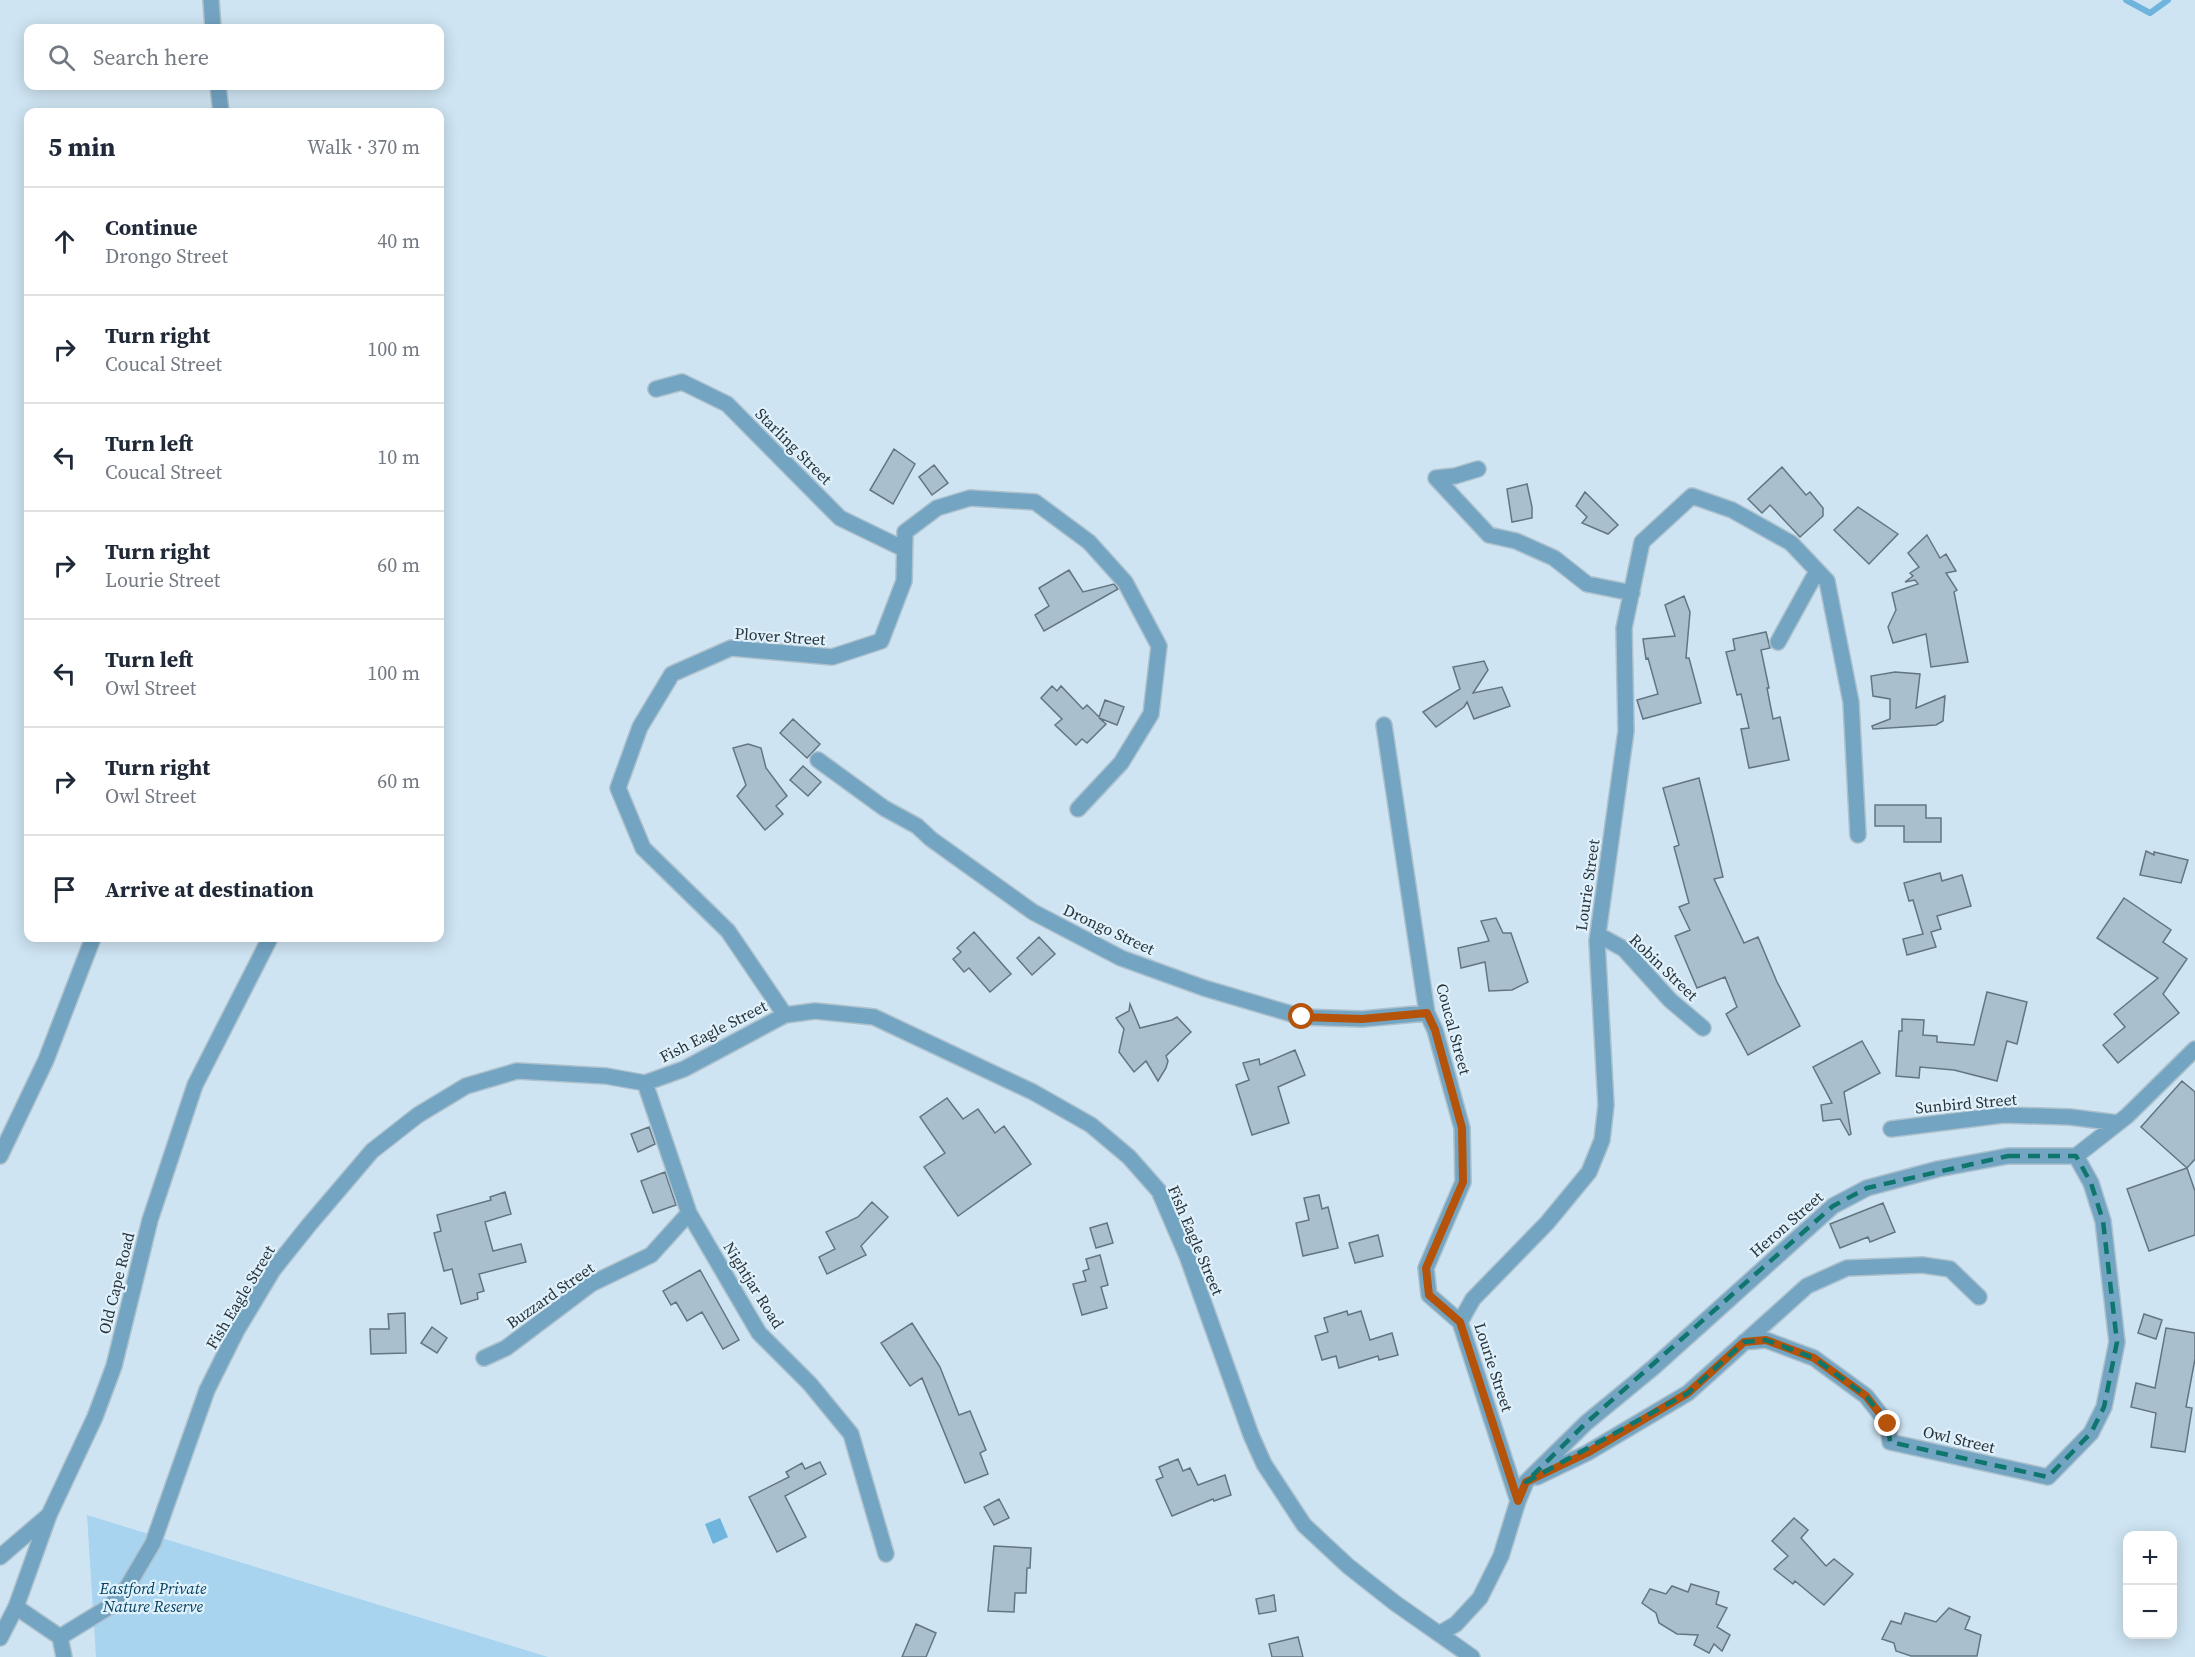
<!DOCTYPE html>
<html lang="en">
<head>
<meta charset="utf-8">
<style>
  :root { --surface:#fff; --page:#f2f2f3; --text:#1f2937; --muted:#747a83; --line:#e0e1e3 }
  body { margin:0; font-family:"Source Serif 4",serif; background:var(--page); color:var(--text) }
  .controls { position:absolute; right:18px; bottom:18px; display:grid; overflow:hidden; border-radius:12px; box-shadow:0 3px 15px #0003 }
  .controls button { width:54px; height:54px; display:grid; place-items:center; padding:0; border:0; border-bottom:2px solid var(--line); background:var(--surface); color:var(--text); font:30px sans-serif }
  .stop { position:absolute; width:18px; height:18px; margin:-14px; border:4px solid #b45309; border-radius:50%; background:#fff }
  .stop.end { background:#b45309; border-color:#fff; box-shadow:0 2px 6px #0008 }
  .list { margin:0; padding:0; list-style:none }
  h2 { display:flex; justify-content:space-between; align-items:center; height:78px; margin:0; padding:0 24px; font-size:26px }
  h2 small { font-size:20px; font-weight:400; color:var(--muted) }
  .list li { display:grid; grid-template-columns:39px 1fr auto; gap:18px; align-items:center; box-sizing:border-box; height:108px; padding:0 24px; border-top:2px solid var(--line) }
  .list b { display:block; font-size:22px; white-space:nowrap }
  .list p { margin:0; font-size:20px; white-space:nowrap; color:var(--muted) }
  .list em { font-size:20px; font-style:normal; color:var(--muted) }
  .icon { flex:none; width:33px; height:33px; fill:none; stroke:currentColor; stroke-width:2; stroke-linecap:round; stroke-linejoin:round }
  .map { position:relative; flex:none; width:2195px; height:1657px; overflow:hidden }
  .search { position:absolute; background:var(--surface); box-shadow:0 3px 15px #0003; left:24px; top:24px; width:420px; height:66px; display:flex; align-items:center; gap:15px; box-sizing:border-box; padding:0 21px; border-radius:12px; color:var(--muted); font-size:22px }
  .panel { position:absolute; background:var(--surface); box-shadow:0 3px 15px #0003; left:24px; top:108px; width:420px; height:834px; border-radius:12px }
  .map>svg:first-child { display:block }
  .green { fill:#a8d4f0 }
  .water { fill:#6fb4dd }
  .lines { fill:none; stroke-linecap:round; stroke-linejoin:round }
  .stream { stroke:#6fb4dd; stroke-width:6 }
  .building { fill:#aabfcd; stroke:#627682; stroke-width:1.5 }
  .minor-casing { stroke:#adc1cd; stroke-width:18 }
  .tertiary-casing { stroke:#adc1cd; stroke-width:18 }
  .minor { stroke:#73a4c2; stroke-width:15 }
  .tertiary { stroke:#73a4c2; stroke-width:15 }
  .route { stroke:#b45309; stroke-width:8 }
  .marked { fill:none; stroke:#0f766e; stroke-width:4.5; stroke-dasharray:12 8; stroke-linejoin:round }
  .labels { text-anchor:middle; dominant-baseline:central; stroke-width:4.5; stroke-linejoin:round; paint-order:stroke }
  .street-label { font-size:16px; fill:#2a3338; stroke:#dff1fc }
  .park-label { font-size:16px; font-style:italic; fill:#05415d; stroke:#dff1fc }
</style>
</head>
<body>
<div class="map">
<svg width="2195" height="1657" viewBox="0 0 2195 1657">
  <rect width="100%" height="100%" fill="#cee4f2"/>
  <path class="green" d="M87 1515 548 1657H96Z"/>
  <path class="water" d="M720 1518 728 1537 713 1544 705 1524Z"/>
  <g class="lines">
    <path class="stream" d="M2126 0 2150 13 2168 0"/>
  </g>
  <path class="building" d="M894 449 915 464 893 504 870 490Z
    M934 465 948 483 932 495 919 477Z
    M1782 467 1806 495 1810 492 1823 508V516L1800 537 1770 505 1762 513 1748 499Z
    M1527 484 1532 507V518L1512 522 1507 489Z
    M1585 492 1618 525 1608 534 1582 523 1587 517 1576 506Z
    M1858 507 1898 534 1869 564 1834 530Z
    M1927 535 1940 558 1946 554 1956 571 1946 573 1957 590 1954 592 1968 662 1931 667 1926 634 1893 643 1888 627 1896 610 1892 593 1918 584 1915 580 1905 582 1913 576 1910 573 1919 567 1908 553Z
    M1069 570 1083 592 1114 584 1118 589 1044 631 1035 615 1049 606 1039 588Z
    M1684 596 1690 612 1686 658H1689L1701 703 1643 719 1637 700 1658 694 1648 658 1646 659 1643 639 1675 636 1665 605Z
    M1766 632 1770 648 1761 650 1769 688H1767L1773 719 1780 717 1789 760 1749 768 1741 729 1749 728 1741 694 1737 695 1726 652 1735 650 1733 639Z
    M1484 661 1488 670 1473 693 1502 687 1510 706 1474 719 1467 702 1464 707 1436 727 1423 712 1460 689 1453 667Z
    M1895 672 1920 674 1916 708 1945 696 1943 721 1936 725 1873 729 1872 726 1890 719V699L1873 696 1871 676Z
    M1052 686 1057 691 1061 686 1083 709 1087 705 1099 717 1105 700 1124 707 1117 725 1099 718 1106 724 1087 743 1082 739 1076 745 1055 725 1062 719 1041 698Z
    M793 719 820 744 807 758 780 733Z
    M748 744 761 748 766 768 787 796 776 806 783 814 765 830 737 796 746 785 733 748Z
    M803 766 821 782 808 796 790 780Z
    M1699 778 1723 877 1714 879 1744 943 1758 937 1777 982 1800 1026 1748 1055 1726 1014 1737 1007 1725 977 1697 988 1675 936 1690 930 1679 907 1689 903 1674 847 1679 845 1663 788Z
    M1875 805H1926V818H1941V842H1904V826H1875Z
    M2146 851 2154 855V852L2188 860 2181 883 2140 875Z
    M1940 873 1942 881 1962 875 1971 906 1937 916 1941 929 1931 932 1936 947 1907 955 1903 939 1923 934 1913 900 1909 901 1904 883Z
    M2124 898 2171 930 2163 942 2187 959 2163 994 2179 1013 2118 1063 2103 1045 2125 1027 2114 1014 2158 978 2097 938Z
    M1496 918 1503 933H1511L1528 982 1512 990 1489 991 1485 962 1461 968 1458 948 1489 941 1481 921Z
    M974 932 1011 974 990 992 969 968 964 972 953 959 961 952 957 948Z
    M1039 937 1055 954 1032 975 1017 958Z
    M1987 992 2027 1002 2017 1044 2007 1041 1997 1081 1954 1070 1920 1067 1919 1078 1896 1076 1899 1031H1902V1019L1924 1020 1923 1035 1937 1036V1042L1974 1045Z
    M1130 1004 1140 1028 1172 1020 1177 1017 1191 1032 1166 1056 1168 1061 1166 1068 1158 1081 1146 1061 1134 1072 1119 1052 1124 1029 1116 1018 1129 1011Z
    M1862 1041 1880 1073 1844 1092 1851 1134 1849 1135 1840 1119 1823 1121 1821 1105 1832 1103 1813 1067Z
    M1295 1050 1305 1075 1278 1087 1289 1123 1252 1135 1236 1085 1249 1080 1243 1063 1259 1059 1260 1065Z
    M2182 1081 2195 1092V1159L2187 1168 2141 1127Z
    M947 1098 963 1119 978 1109 995 1133 1004 1126 1031 1164 958 1216 924 1167 945 1153 920 1117Z
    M649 1127 655 1144 638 1152 631 1134Z
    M2187 1168 2195 1191V1235L2149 1251 2127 1189Z
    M665 1172 676 1205 653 1213 641 1181Z
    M505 1192 511 1214 485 1222 493 1251 521 1244 526 1262 479 1274 484 1291 477 1293 478 1299 461 1304 452 1269 444 1271 434 1233 441 1231 437 1215 491 1200 490 1197Z
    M1319 1195 1322 1209 1328 1207 1338 1248 1303 1256 1296 1223 1309 1220 1304 1198Z
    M872 1202 888 1217 861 1246 866 1255 827 1274 819 1257 835 1249 826 1232 858 1217Z
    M1883 1203 1895 1232 1870 1242 1868 1237 1840 1248 1830 1224Z
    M1107 1223 1113 1243 1096 1248 1090 1228Z
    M1378 1235 1383 1256 1355 1263 1349 1243Z
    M1100 1255 1108 1285 1101 1287 1107 1308 1082 1315 1073 1284 1086 1281 1083 1271 1089 1269 1086 1259Z
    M700 1270 739 1340 723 1349 702 1312 687 1321 676 1302 671 1305 663 1291Z
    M1347 1311 1348 1315 1361 1311 1370 1340 1392 1333 1398 1355 1379 1360 1378 1356 1339 1368 1336 1356 1322 1360 1315 1336 1328 1332 1324 1318Z
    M405 1313 406 1353 371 1354 370 1329H389L388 1314Z
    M2144 1314 2162 1320 2156 1339 2138 1333Z
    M912 1323 940 1367 959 1415 970 1411 986 1450 980 1453 988 1474 965 1483 922 1378 910 1386 881 1343Z
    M432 1327 447 1338 437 1353 421 1343Z
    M2166 1328 2195 1333V1359L2186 1407 2192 1408 2185 1452 2151 1447 2156 1413 2131 1407 2136 1383 2155 1388Z
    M1178 1459 1183 1471 1190 1468 1198 1485 1225 1475 1231 1495 1214 1501 1213 1499 1172 1516 1156 1480 1163 1477 1159 1467Z
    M820 1462 826 1474 785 1496 806 1537 777 1552 749 1497 789 1477 786 1472 802 1463 805 1469Z
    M999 1499 1009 1518 994 1525 984 1507Z
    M1794 1518 1808 1530 1801 1538 1826 1566 1834 1559 1853 1574 1824 1605 1795 1581 1793 1584 1774 1569 1788 1556 1772 1541Z
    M994 1546 1031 1548 1030 1568H1027L1026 1593H1015L1014 1612 988 1611Z
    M1691 1584 1719 1592 1716 1604 1727 1608 1717 1627 1730 1635 1722 1651 1714 1644 1709 1653 1694 1645 1698 1635 1677 1634 1659 1623 1656 1613 1642 1603 1650 1589 1666 1594 1672 1586 1688 1592Z
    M1274 1595 1276 1611 1259 1614 1256 1599Z
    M1949 1608 1970 1617 1965 1629 1981 1635 1977 1656H1911L1896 1651 1894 1643 1882 1639 1891 1621 1901 1624 1905 1613 1936 1622Z
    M916 1624 936 1633 926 1657H902Z
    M1298 1637 1303 1657H1272L1269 1644Z"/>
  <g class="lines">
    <defs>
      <path id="minor" d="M656 389 682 382 727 404 840 518 904 549
        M1478 469 1455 476 1436 478 1489 535 1516 541 1554 558 1587 584 1632 593
        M1778 642 1817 571
        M1384 725 1427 1013 1435 1030 1462 1128 1463 1182 1426 1268 1429 1295 1460 1322
        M818 760 884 808 917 826 931 839 1033 912 1121 958 1204 988 1302 1017 1362 1019 1427 1013
        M1597 941 1604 938 1624 949 1670 1000 1703 1028
        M785 1015 728 931 643 848 618 788 640 727 672 674 731 648 832 657 881 641 904 581 905 532 937 508 970 498 1035 502 1089 542 1125 582 1159 646 1151 714 1121 763 1078 809
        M645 1083 689 1213 759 1333 810 1384 851 1434 886 1554
        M1891 1129 2003 1115 2070 1117 2118 1123
        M0 1156 46 1060 93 938
        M1744 1342 1766 1340 1814 1358 1866 1396 1888 1424 1890 1442 2048 1477 2091 1433 2104 1407 2117 1342 2103 1221 2091 1183 2076 1156
        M484 1358 506 1348 591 1284 651 1255 689 1213
        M1537 1477 1587 1453 1688 1393 1807 1286 1847 1268 1922 1265 1950 1269 1979 1297
        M1518 1501 1460 1322 1473 1299 1547 1223 1589 1172 1602 1140 1606 1105 1597 941 1626 731 1624 628 1642 542 1692 496 1732 510 1791 543 1827 581 1851 702 1858 835
        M0 1557 49 1515
        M16 1607 60 1637 64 1657
        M1439 1634 1456 1624 1480 1598 1501 1556 1518 1501 1526 1482 1586 1423 1654 1367 1833 1206 1867 1188 1938 1169 2008 1156H2076L2127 1116 2195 1049
        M60 1637 109 1607 127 1587 153 1543 207 1390 237 1330 273 1270 309 1225 372 1151 418 1115 466 1086 517 1071 606 1076 645 1083 684 1069 785 1015 815 1011 874 1017 1033 1092 1091 1125 1129 1157 1159 1191 1187 1256 1251 1435 1264 1464 1304 1525 1348 1566 1395 1603 1472 1657"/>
      <path id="tertiary" d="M211 0 213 28
        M218 86 221 112
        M0 1638 16 1607 49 1515 95 1417 114 1366 150 1220 195 1085 270 938"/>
    </defs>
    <use href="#minor" class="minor-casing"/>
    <use href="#tertiary" class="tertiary-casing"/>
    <use href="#minor" class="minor"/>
    <use href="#tertiary" class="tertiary"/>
  </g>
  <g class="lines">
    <path class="route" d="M1302 1017 1362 1019 1427 1013 1435 1030 1462 1128 1463 1182 1426 1268 1429 1295 1460 1322 1518 1501 1526 1482 1587 1453 1688 1393 1744 1342 1766 1340 1814 1358 1866 1396 1888 1424"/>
  </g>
  <path class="marked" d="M2008 1156H2076L2091 1183 2103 1221 2117 1342 2104 1407 2091 1433 2048 1477 1890 1442 1888 1424 1866 1396 1814 1358 1766 1340 1744 1342 1688 1393 1526 1482 1586 1423 1833 1206 1867 1188Z"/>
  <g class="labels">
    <g class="street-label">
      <text transform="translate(794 446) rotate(45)">Starling Street</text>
      <text transform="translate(780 636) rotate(4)">Plover Street</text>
      <text transform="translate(1587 885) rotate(-82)">Lourie Street</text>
      <text transform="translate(1109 929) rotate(25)">Drongo Street</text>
      <text transform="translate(1664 967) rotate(44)">Robin Street</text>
      <text transform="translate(1454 1029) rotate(75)">Coucal Street</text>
      <text transform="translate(713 1031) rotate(-27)">Fish Eagle Street</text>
      <text transform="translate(1966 1103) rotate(-5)">Sunbird Street</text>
      <text transform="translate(1786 1224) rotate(-41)">Heron Street</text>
      <text transform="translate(1196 1240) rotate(67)">Fish Eagle Street</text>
      <text transform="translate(116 1283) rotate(-76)">Old Cape Road</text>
      <text transform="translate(754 1285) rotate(58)">Nightjar Road</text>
      <text transform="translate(550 1295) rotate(-35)">Buzzard Street</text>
      <text transform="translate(240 1297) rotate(-59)">Fish Eagle Street</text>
      <text transform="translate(1494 1367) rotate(72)">Lourie Street</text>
      <text transform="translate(1959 1439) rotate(13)">Owl Street</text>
    </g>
    <g class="park-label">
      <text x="153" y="1588">Eastford Private<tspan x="153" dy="18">Nature Reserve</tspan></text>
    </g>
  </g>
</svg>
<div class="controls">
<button>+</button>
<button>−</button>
</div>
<div class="stop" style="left:1302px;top:1017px"></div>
<div class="stop end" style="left:1888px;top:1424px"></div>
<div class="search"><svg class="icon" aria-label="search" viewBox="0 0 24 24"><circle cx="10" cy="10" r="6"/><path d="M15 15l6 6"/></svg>Search here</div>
<section class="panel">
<h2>5 min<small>Walk · 370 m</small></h2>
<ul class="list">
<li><svg class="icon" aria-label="ahead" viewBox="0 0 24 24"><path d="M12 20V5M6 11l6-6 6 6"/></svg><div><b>Continue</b><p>Drongo Street</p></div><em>40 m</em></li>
<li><svg class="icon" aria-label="right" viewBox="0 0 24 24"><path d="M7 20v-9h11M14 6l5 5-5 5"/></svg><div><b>Turn right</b><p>Coucal Street</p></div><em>100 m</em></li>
<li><svg class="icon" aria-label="left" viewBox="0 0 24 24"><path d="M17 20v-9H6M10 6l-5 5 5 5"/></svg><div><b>Turn left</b><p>Coucal Street</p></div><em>10 m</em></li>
<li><svg class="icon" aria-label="right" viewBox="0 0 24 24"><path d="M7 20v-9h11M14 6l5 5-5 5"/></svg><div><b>Turn right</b><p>Lourie Street</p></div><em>60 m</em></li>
<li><svg class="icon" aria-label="left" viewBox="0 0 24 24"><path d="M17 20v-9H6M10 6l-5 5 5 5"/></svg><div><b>Turn left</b><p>Owl Street</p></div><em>100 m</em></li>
<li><svg class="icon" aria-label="right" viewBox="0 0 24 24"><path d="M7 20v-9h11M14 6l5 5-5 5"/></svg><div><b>Turn right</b><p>Owl Street</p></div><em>60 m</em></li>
<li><svg class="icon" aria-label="arrive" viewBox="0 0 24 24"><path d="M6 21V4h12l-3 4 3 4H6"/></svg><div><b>Arrive at destination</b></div></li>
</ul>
</section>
</div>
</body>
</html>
